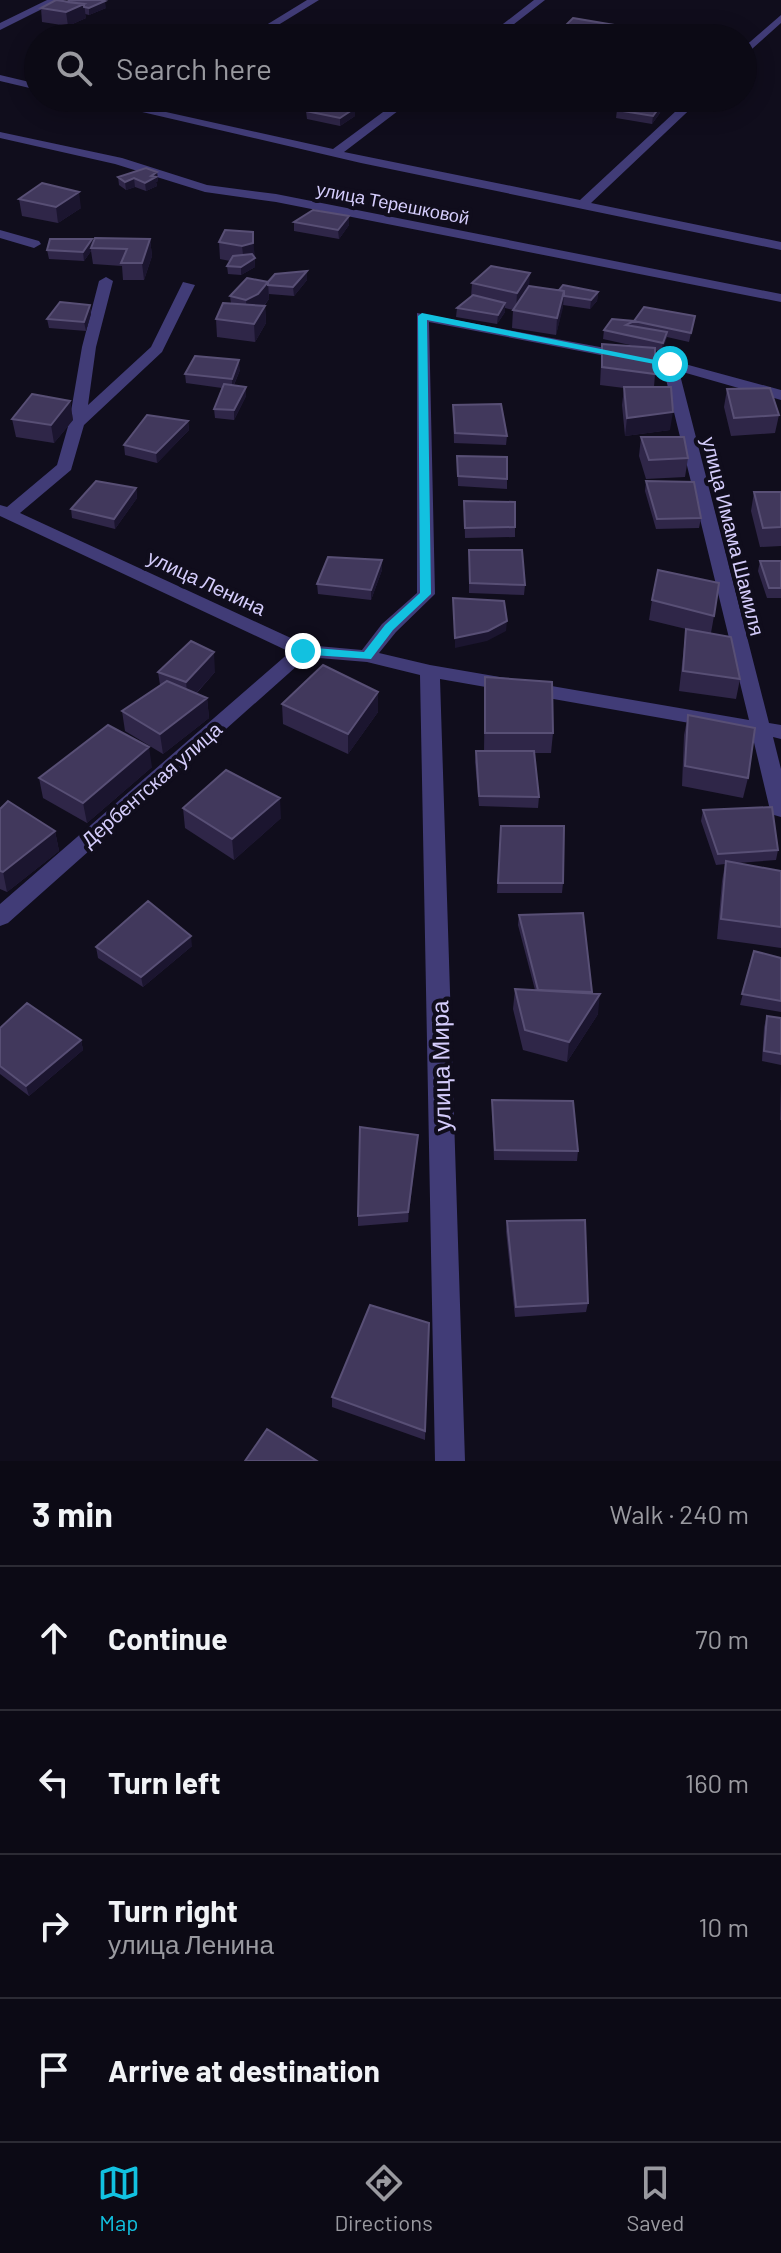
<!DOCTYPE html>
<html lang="en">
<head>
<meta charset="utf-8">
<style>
  :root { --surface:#0c0a15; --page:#15131e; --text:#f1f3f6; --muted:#9a9aa0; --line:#2c2b34; --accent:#12c1e0 }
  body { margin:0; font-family:Barlow,sans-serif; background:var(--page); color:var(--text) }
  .stop { position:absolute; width:24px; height:24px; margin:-18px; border:6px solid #12c1e0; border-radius:50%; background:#fff }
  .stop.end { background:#12c1e0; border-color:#fff; box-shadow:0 2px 8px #0008 }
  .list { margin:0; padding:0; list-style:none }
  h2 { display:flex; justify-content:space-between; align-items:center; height:104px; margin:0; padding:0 32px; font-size:34px }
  h2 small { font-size:26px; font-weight:400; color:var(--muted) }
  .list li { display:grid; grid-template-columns:52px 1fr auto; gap:24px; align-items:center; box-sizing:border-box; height:144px; padding:0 32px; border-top:2px solid var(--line) }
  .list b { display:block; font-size:30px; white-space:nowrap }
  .list p { margin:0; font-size:26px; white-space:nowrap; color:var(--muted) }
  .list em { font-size:26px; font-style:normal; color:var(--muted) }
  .icon { flex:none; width:44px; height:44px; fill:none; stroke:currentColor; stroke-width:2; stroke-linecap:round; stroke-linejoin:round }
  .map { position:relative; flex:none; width:781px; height:1461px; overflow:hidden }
  .search { position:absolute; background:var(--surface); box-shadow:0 4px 20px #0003; left:24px; right:24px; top:24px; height:88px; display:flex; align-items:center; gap:20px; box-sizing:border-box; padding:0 28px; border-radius:44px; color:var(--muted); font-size:30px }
  .sheet { height:680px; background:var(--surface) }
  nav { display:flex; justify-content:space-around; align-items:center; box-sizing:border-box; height:112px; border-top:2px solid var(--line); background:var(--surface); font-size:22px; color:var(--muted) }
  nav a { display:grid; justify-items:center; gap:4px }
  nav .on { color:var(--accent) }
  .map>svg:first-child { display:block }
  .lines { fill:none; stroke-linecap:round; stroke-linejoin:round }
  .street { fill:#413c77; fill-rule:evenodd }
  .wall { fill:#2f2648 }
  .shaded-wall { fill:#1b152f }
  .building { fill:#41385c; stroke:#584f75; stroke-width:2 }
  .route { fill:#12c1e0 }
  .labels { text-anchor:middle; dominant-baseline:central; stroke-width:8; stroke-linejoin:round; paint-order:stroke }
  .far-street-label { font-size:18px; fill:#d4ccfb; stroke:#100d1c }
  .street-label { font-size:20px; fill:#d4ccfb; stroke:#100d1c }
  .near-street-label { font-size:24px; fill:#d4ccfb; stroke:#100d1c }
</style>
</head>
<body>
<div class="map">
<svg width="781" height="1461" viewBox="0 0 781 1461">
  <rect width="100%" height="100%" fill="#100d1c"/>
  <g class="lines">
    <path class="street" d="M47 0H60L0 30V23Z
      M307 0H319L257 38H245Z
      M534 0H545L496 38H485Z
      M781 15V23L743 57V48Z
      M0 75 38 84V90L0 81Z
      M82 98H103L333 149 402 98H415L344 152 580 200 690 98H702L591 203 781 242V250L361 163Z
      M0 132 122 158 207 185 276 194 781 294V302L276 202 205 192 115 164 0 138Z
      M0 230 39 241 41 244 34 248 0 238Z
      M106 277 113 281 96 347 88 405 151 347 183 282 195 285 162 352 84 425 71 470 20 513 306 645 362 650 382 624 417 593V313L670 360 781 390V400L679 371 769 723 781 725V739L773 737 781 769V817L774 815 770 810 752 734 440 679 465 1461H435L420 675 367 662 307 657 8 923 0 926V904L290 652 0 516V505L7 507 57 465 69 423 82 347 99 281ZM429 322 663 367 749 720 430 665 379 653 396 632 435 594Z"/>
  </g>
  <path class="wall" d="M56 0 106 8 89 15 85 14 86 18 68 26 42 22 41 8Z
    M562 29 613 32 607 38H569L561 37Z
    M624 98H671L661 106 660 113 652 124 616 118 617 110 624 103Z
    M355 108V116L340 126 307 119 306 111Z
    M157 172 158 181 156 182 157 186 146 191 135 187 126 190 119 185 118 177Z
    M19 199 81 208 58 223 22 216Z
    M349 216V225L339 239 294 231V222Z
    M92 239 93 244 150 239 152 256 144 280H123L122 266 93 264 91 251 84 261 49 259 47 250Z
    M219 242 254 249 255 267 241 275 228 274 227 266 230 261 220 259Z
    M307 280 294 296 269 294V299L264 306H265L266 323 255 342 217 337 216 319 231 304 230 296 268 282Z
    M472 283 598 292 597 301 590 309 563 305 556 335 512 328 513 310 505 308V312L497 324 456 317 457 308 471 297Z
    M90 305 91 314 86 331 49 328 47 319Z
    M695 316 689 342 667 337 661 352 655 350V374L654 387 670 430 625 436 622 405 624 388 600 385 602 344 639 347 603 339 604 330 634 321Z
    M240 370 234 385 246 387V396L234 420 215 418 214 409 222 388 186 383 185 374Z
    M727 389 779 415 775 433 731 436 724 407Z
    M70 401 73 420 54 443 16 437 12 419Z
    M453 405 507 436 506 445 454 443Z
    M188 421 189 430 157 463 125 455 124 445Z
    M641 437 688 458 685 477 646 479 639 456Z
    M457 456 507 479V489L458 486Z
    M646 481 701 518 699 528 656 529 645 491Z
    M136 488 137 498 115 529 72 518 71 509Z
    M754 492H781V546L760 547 751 511Z
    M464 501 515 527V537L465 538Z
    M469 550 525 585 524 595 469 593Z
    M382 560V570L371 600 318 594 317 584Z
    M760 561H781V598H767L758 571Z
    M652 600 714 616 711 633 740 679 736 699 679 691 686 629 649 620Z
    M158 672H215L196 694 207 698 209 718 163 754 125 731 122 711 160 685Z
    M485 677 553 733 551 753H534L539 797 538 808 479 806 475 762 476 751H484Z
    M282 704 378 712 348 754 283 724Z
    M688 715 748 778 743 798 682 786 684 735Z
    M152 767 87 823 43 798 39 778Z
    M183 808 281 818 234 860 185 828Z
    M0 809 55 831 59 851 7 892 0 889Z
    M703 810 778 850 776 860 738 863 781 871V948L717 939 722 881 725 864 716 865 701 821Z
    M501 826 563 883 562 893H497Z
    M519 915 592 992 598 1014 567 1062 523 1050 513 1009 515 989 535 990 518 925Z
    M192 946 143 987 98 958 96 947Z
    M754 951 781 958V1012L740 1005Z
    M767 1016 781 1018V1065L762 1061 764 1027Z
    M0 1028 81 1040 83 1050 29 1096 0 1074Z
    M781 1081V1120H780Z
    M492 1100 578 1151 577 1161 494 1160 492 1110Z
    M418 1135 408 1222 358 1226V1216Z
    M507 1221 588 1303 586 1312 515 1317 506 1231Z
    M429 1323 425 1440 332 1407V1397Z"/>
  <path class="shaded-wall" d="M105 1 106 8 89 15V8Z
    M84 4 86 18 68 26 66 12Z
    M614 25 613 32 607 38H602V36Z
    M663 98H671L661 106 660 113 652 124 653 116 657 110 658 102Z
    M355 108V116L340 126V118Z
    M157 172 158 181 156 182 157 186 146 191 145 183 151 176Z
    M134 178 135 187 126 190 125 182Z
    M79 192 81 208 58 223 56 207Z
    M349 216V225L339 239 338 230Z
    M253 232 255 267 241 275V267L244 263 242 246Z
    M92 239 93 248H91V251L84 261 83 252Z
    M150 239 152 256 144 280 142 263Z
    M307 271V280L294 296 293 287Z
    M530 273 529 290 516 311 517 293Z
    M268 282 269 299 259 311 247 318 246 300Z
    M564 291 563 308 556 335 557 318Z
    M598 292 597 301 590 309 591 300Z
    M505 303V312L497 324 498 315Z
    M90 305 91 314 86 331 84 322Z
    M265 306 266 323 255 342 254 324Z
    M667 332 666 341 661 352 663 343Z
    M239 360 240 370 232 389V379Z
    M246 387V396L234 420V410Z
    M70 401 73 420 54 443 51 425Z
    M673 412 670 430 625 436 627 418Z
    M188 421 189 430 157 463 156 453Z
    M136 488 137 498 115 529 114 519Z
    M382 560V570L371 600V590Z
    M507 621 506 631 487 641 455 648V638Z
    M214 652 215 672 188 702 186 682Z
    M378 692V712L348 754V734Z
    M207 698 209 718 163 754 160 734Z
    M149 747 152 767 87 823 83 803Z
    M280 798 281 818 234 860 232 839Z
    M55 831 59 851 7 892 3 872Z
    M191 936 192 946 143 987 141 977Z
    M600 994 598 1014 567 1062 569 1042Z
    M81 1040 83 1050 29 1096 26 1086Z
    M418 1135 417 1145 408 1222V1212Z"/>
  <path class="building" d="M56 0 84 4 66 12 41 8Z
    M70 0H101L105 1 89 8 84 7V4L67 2Z
    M573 18 614 25 602 36 562 29Z
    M637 98H663L658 102Z
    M628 100 661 105 653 116 617 110Z
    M322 102 355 108 340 118 306 111Z
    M146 168 157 172 151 176 156 177 145 183 134 178 125 182 118 177Z
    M42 183 79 192 56 207 19 199Z
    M313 210 349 216 338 230 294 222Z
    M225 230 253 232V243L242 246 219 242Z
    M95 238 150 239 142 263H121L127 249 91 248Z
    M50 239H92L83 252 47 250Z
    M252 254 255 258 241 267 227 266 233 256Z
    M491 266 530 273 517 293 472 283Z
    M307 271 293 287 268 285V282L275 274Z
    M247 278 268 282 258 294 246 300 230 296Z
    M563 285 598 292 591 300 564 296V291L559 290Z
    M529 286 564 291 557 318 513 310Z
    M473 295 505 303 498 315 457 308Z
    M60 302 90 305 84 322 47 319Z
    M223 303 265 306 254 324 216 319Z
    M644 307 695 316 691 333 634 321Z
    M612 319 634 321 626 325 667 332 663 343 604 330Z
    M602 344 655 348V374L602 367Z
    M195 356 239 360 232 379 185 374Z
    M224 384 246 387 234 410 214 409Z
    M624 387H671L673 412 627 418Z
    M770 388 779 415 734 418 727 389Z
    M32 394 70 401 51 425 12 419Z
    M501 404 507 436 455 433 453 405Z
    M147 415 188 421 156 453 124 445Z
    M641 437H684L688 458 649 460Z
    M457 456 507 457V479L458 476Z
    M96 481 136 488 114 519 71 509Z
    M646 481 694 482 701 518 657 519Z
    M754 492H781V527L763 528Z
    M464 501 515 502V527L465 528Z
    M469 550H522L525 585 470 583Z
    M328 557 382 560 371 590 317 584Z
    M760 561H781V588H769Z
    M658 570 719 583 714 616 652 600Z
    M453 598 504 601 507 621 488 631 455 638Z
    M686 629 731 637 740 679 683 671Z
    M191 641 214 652 186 682 158 672Z
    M323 665 378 692 348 734 282 704Z
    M485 677 552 682 553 733H485Z
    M167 681 207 698 160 734 122 711Z
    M688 715 755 728 748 778 685 766Z
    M108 725 149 747 83 803 39 778Z
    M476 751H534L539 797 479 796Z
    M226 770 280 798 232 839 183 808Z
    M8 801 55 831 3 872 0 871V809Z
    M772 807 778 850 718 854 703 810Z
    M501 826H564L563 883H498Z
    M726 861 781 871V927L721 919Z
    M148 901 191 936 141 977 96 947Z
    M583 913 592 992 538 990 519 915Z
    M754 951 781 958V1001L742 994Z
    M515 989 600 994 569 1042 525 1030Z
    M27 1003 81 1040 26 1086 0 1066V1028Z
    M767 1016 781 1018V1054L764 1051Z
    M492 1100 573 1101 578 1151 495 1150Z
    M360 1127 418 1135 408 1212 358 1216Z
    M585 1220 588 1303 516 1307 507 1221Z
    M370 1305 429 1323 425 1431 332 1397Z
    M267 1429 317 1461H245Z"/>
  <path class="route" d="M422 313 675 364 670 367 427 320 431 594 393 630 371 659 298 654 296 651 303 647 364 652 385 625 420 593 418 316Z"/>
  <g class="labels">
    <g class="far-street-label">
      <text transform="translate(393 203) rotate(11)">улица Терешковой</text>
    </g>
    <g class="street-label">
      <text transform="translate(734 536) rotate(76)">улица Имама Шамиля</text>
      <text transform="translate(207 582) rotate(25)">улица Ленина</text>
      <text transform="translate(151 784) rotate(-41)">Дербентская улица</text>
    </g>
    <g class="near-street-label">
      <text transform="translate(440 1066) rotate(-91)">улица Мира</text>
    </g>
  </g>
</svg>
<div class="stop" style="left:670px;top:364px"></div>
<div class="stop end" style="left:303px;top:651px"></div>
<div class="search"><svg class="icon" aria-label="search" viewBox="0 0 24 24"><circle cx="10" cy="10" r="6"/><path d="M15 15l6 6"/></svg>Search here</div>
</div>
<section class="sheet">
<h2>3 min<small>Walk · 240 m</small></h2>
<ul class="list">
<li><svg class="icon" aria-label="ahead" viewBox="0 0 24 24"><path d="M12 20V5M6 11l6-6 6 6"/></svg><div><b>Continue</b></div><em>70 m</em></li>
<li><svg class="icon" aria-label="left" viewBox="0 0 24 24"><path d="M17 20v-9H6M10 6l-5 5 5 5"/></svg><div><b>Turn left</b></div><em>160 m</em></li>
<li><svg class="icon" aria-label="right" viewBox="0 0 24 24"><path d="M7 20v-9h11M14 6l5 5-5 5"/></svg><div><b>Turn right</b><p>улица Ленина</p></div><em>10 m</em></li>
<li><svg class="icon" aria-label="arrive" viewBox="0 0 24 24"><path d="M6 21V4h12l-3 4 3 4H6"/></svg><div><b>Arrive at destination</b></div></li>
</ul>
</section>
<nav>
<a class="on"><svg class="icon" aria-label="map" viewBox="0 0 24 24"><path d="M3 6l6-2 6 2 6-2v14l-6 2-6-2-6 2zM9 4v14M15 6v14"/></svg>Map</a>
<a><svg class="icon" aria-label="directions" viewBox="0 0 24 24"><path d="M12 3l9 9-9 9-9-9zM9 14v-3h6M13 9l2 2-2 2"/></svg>Directions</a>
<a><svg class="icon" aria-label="saved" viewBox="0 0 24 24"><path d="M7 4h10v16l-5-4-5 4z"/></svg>Saved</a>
</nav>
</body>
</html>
